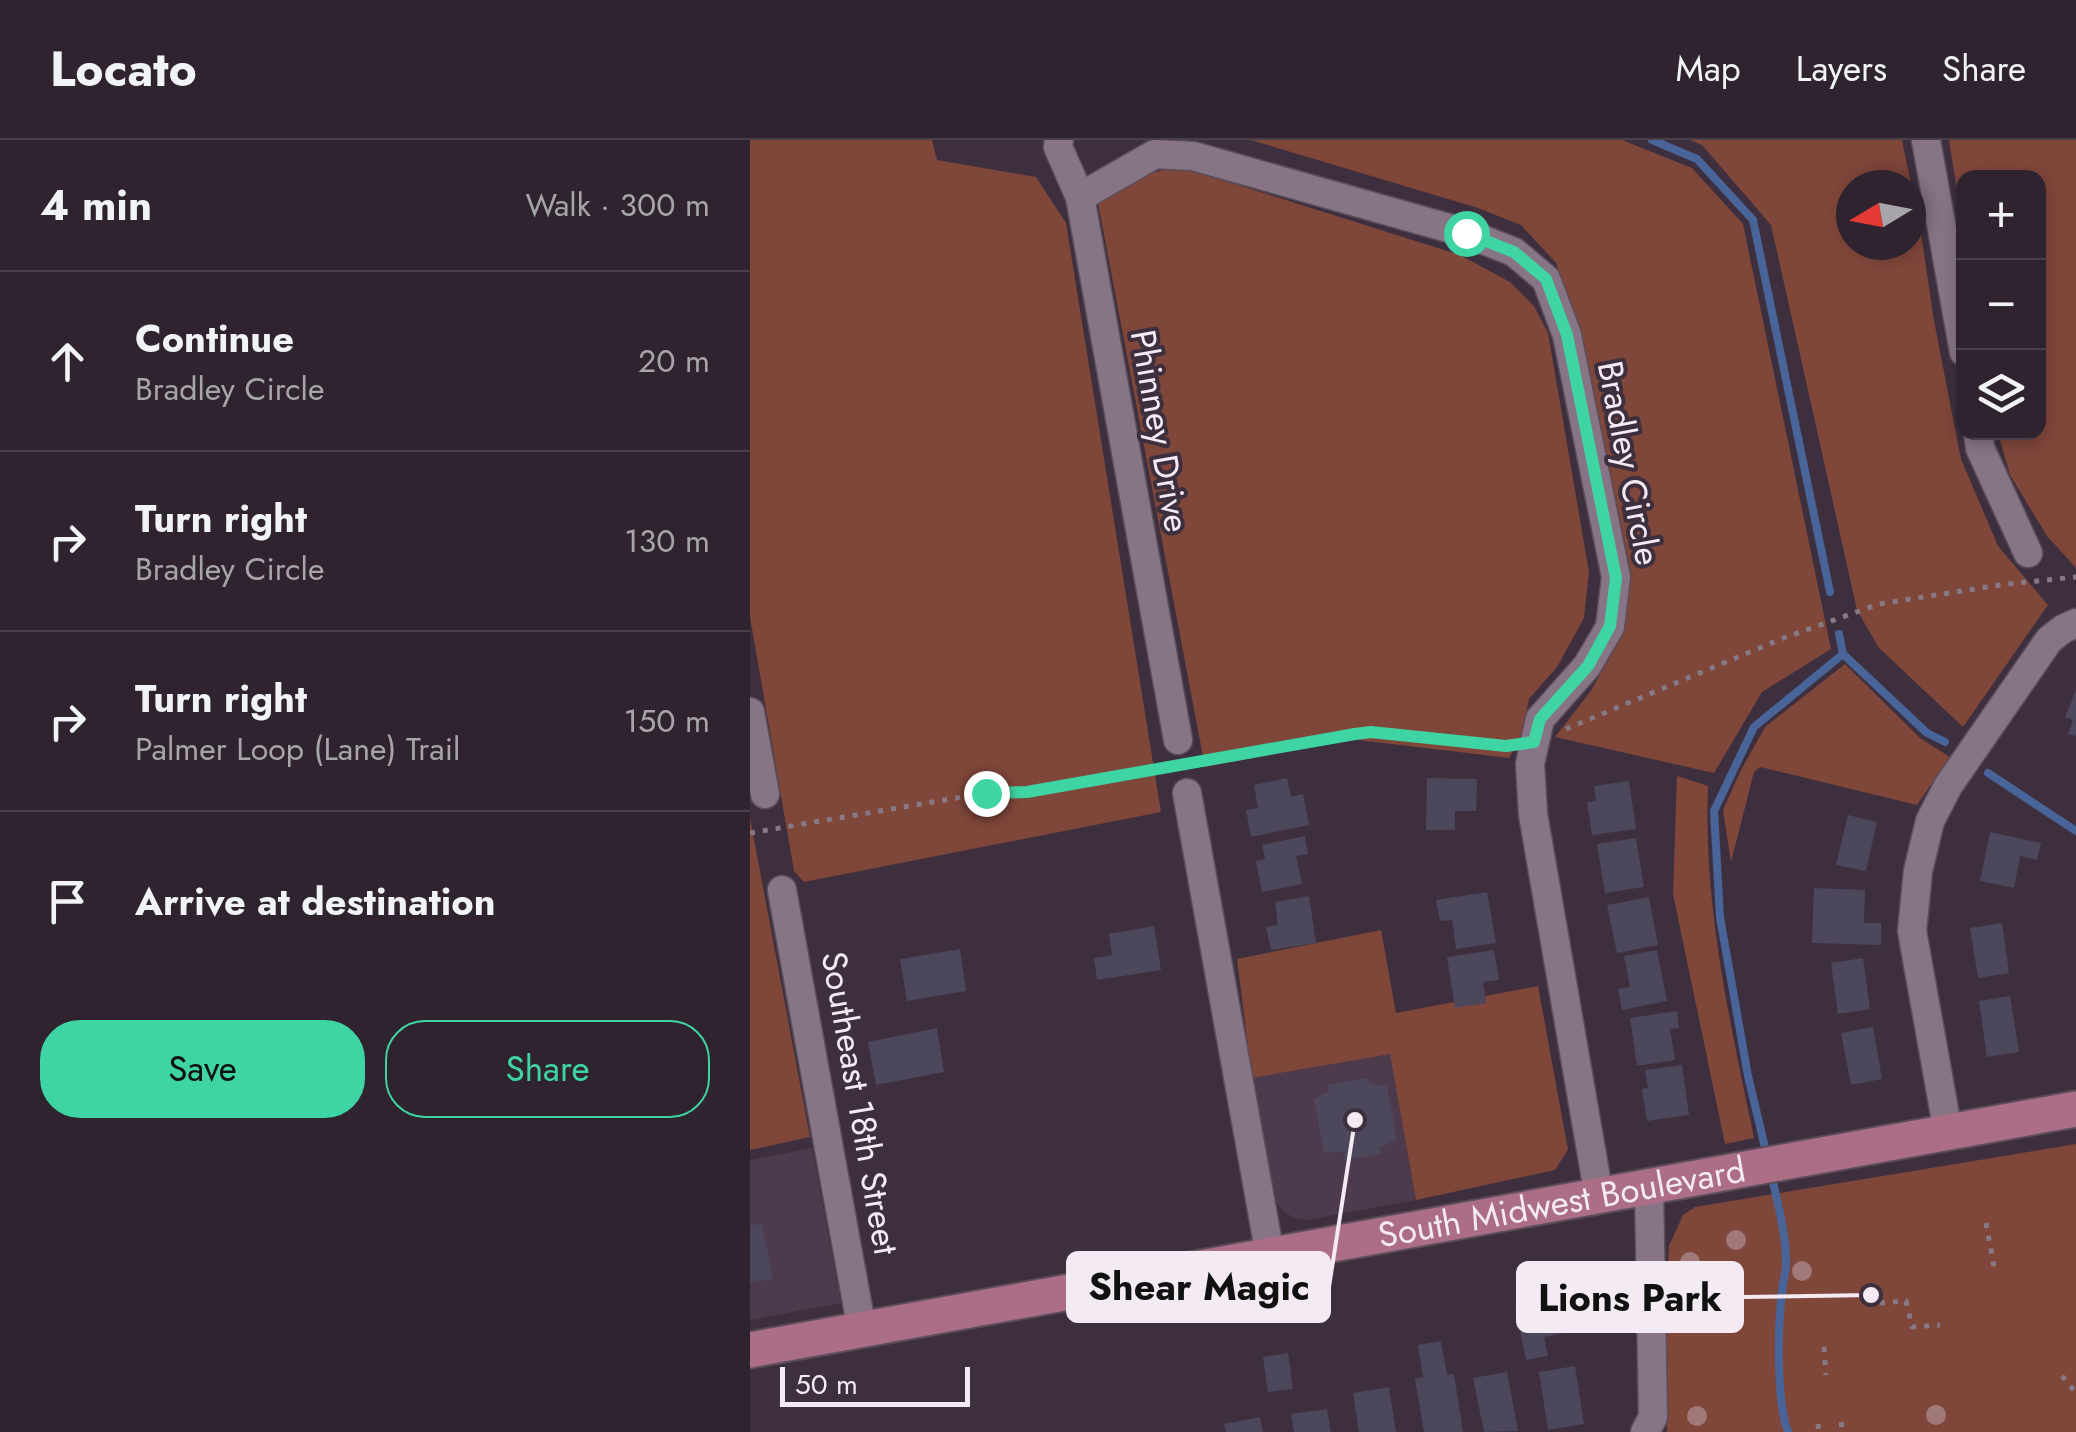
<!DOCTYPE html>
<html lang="en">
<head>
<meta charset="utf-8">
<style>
  :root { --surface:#2e232e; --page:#362b36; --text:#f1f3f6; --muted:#a7a4aa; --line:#49404a; --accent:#3ed4a3 }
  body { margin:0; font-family:Jost,sans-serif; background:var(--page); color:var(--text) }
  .controls { position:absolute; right:30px; top:30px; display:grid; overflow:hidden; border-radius:20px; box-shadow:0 5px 15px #0003 }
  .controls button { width:90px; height:90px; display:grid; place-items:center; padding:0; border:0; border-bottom:2px solid var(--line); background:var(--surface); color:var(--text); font:50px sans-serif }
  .compass { position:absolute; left:1086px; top:30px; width:90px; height:90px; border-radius:50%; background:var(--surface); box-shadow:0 5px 15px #0003; rotate:260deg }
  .scale { position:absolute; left:30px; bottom:25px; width:190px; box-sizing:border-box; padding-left:10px; border:5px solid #f4eaf3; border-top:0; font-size:28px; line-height:35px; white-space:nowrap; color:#f4eaf3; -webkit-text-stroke:8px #3e2f3e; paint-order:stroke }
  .stop { position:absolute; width:30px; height:30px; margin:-22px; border:8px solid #3ed4a3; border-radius:50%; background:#fff }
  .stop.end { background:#3ed4a3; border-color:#fff; box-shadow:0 2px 10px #0008 }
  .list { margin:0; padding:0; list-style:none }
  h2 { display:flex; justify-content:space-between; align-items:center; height:130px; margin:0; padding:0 40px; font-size:42px }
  h2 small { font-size:32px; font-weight:400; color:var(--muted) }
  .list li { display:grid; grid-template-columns:65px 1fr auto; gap:30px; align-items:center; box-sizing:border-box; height:180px; padding:0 40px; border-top:2px solid var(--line) }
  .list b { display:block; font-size:38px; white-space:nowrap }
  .list p { margin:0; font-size:32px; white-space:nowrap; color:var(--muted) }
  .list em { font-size:32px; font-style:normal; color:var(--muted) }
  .actions { display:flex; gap:20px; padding:30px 40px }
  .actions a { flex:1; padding:22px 0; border:2px solid var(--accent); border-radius:40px; text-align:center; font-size:35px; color:var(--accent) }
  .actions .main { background:var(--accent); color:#111 }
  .icon { flex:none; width:55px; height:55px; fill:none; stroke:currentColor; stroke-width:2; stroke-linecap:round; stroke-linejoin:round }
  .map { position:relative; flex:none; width:1326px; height:1292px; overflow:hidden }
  header { display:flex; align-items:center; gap:60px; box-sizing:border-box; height:140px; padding:0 50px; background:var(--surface); border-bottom:2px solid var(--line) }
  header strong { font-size:48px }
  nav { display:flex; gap:55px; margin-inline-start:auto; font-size:35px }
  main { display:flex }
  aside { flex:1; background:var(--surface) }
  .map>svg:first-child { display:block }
  .built { fill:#4e3a4d }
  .green { fill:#7f463a; fill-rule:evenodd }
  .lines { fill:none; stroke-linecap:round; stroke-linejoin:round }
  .stream { stroke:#496499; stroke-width:8 }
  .building { fill:#4c475b }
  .minor-casing { stroke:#5b4e5a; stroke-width:31 }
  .major-casing { stroke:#5b4e5a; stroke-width:39 }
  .path { stroke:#877a86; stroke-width:5; stroke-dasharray:5 8; stroke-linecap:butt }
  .minor { stroke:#877586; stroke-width:28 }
  .major { stroke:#ac6d86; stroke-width:35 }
  .tree { fill:#a17979 }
  .route { stroke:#3ed4a3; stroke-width:12 }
  .labels { text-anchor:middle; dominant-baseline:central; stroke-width:8; stroke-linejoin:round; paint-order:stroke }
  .street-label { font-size:35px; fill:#f4eaf3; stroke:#3e2f3e }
  .leader { fill:none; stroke:#f4eaf3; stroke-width:4 }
  .callout-dot { fill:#f4eaf3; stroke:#3e2f3e; stroke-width:4 }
  .callout { fill:#f4eaf3; stroke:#f4eaf3; stroke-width:4 }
  .callout-label { font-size:38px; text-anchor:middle; font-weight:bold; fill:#111 }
</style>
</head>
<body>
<header>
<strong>Locato</strong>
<nav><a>Map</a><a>Layers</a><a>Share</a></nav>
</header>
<main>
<aside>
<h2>4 min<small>Walk · 300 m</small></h2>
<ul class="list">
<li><svg class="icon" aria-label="ahead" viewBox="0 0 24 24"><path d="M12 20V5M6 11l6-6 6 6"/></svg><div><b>Continue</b><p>Bradley Circle</p></div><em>20 m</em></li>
<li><svg class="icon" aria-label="right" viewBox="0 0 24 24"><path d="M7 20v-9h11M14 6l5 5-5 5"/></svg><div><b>Turn right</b><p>Bradley Circle</p></div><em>130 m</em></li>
<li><svg class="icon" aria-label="right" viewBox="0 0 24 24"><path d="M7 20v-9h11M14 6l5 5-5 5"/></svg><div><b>Turn right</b><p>Palmer Loop (Lane) Trail</p></div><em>150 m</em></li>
<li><svg class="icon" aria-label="arrive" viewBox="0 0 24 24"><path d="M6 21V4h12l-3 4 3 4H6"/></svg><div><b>Arrive at destination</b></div></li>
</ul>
<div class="actions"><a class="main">Save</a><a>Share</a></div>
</aside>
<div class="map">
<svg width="1326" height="1292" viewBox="0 0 1326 1292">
  <rect width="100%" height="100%" fill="#3e2f3e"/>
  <path class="built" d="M640 913 666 1060 557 1080 544 1078 533 1071 524 1059 502 938Z
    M62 1008 91 1163 0 1180V1020Z"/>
  <path class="green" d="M0 0H182L187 20 286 37 316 83 411 672 54 742 44 731 0 477Z
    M501 0H872L942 28 993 84 1081 509 1012 552 964 633 805 597 840 552 874 493 881 433 828 183 806 123 771 85 728 68Z
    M940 0H1152L1171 93 1184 181 1211 319 1248 406 1298 465 1213 587 1129 508 1107 470 1021 85 952 5ZM1101 45H1161V105H1101Z
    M1199 0H1326V428L1297 396 1260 335 1248 293 1288 292V38H1214L1213 87Z
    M423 28 447 32 710 115 760 142 784 166 798 193 839 432 834 478 807 527 779 559 772 596 759 618 600 599 455 627 348 63 383 37Z
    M1095 524 1170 598 1200 617 1167 665 1010 627 1004 632 981 722 973 670 990 632 1015 587Z
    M927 636 958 646C953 765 980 882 1004 998L975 1004 923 754Z
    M0 678 60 997 0 1010Z
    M631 790 646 873 788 846 818 1010 805 1030 666 1060 640 914 502 938 487 819Z
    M1326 1004V1292H917L914 1205 919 1106 933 1075 945 1067Z"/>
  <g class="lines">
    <path class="stream" d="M902 0 947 19 1003 80 1080 452
      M1089 494 1093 514 1177 593 1195 602
      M1238 633 1326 691
      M1017 1016 998 936 970 777 964 671 1004 587 1093 514
      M1021 1034C1028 1064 1037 1097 1036 1128 1035 1135 1033 1143 1032 1151 1028 1186 1026 1260 1038 1292"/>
  </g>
  <path class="building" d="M1326 550V596L1318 594 1323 580 1315 577Z
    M537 638 541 657 553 654 559 685 501 697 496 670 508 668 504 645Z
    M677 638 727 639 726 671H705V690H676Z
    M879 641 886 689 842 695 837 662 846 661 844 646Z
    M1098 675 1127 682 1116 731 1086 725Z
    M1240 692 1291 703 1287 720 1270 716 1264 748 1230 741Z
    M555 696 558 714 546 716 552 744 512 752 506 721 515 719 512 705Z
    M886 698 894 747 855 753 847 704Z
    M1064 748 1115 750 1114 783H1131V805L1062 803Z
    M737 752 746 803 706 809 702 780 690 781 686 760Z
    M559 756 566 803 521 810 516 787 528 785 525 762Z
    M899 757 908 805 867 813 857 765Z
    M1252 783 1259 833 1228 838 1220 788Z
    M404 786 411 830 347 840 344 818 362 815 359 794Z
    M210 809 216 851 157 861 150 819Z
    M744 810 749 840 733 842 736 863 705 868 697 817Z
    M907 810 917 861 872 870 868 849 880 847 874 816Z
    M1113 818 1120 869 1088 874 1081 823Z
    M1260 856 1269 912 1237 917 1229 861Z
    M927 871 929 888 920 889 925 920 887 926 880 878Z
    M1123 887 1132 939 1101 945 1091 893Z
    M187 888 194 932 126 945 118 902Z
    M932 925 939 975 897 981 892 949 898 948 895 930Z
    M618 938 619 943 637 946 647 1000 630 1007 631 1014 595 1020 594 1012 574 1013 564 959 579 951 578 945Z
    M12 1083 23 1139 0 1143V1086Z
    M813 1157 820 1192 794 1197 798 1216 776 1220 765 1167Z
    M691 1201 697 1235 704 1234 713 1292H674L665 1239 673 1237 668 1205Z
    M538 1213 543 1249 518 1252 513 1217Z
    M825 1226 834 1284 798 1290 789 1232Z
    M757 1232 768 1291 734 1292 723 1238Z
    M639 1247 646 1292H609L603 1253Z
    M577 1269 581 1292H544L541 1274Z
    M510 1277 513 1292H476L474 1284Z"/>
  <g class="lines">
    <defs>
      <path id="minor" d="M309 0 308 7 330 57 428 600
        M1176 0 1214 212
        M330 57 405 14 443 16 716 93 764 112 796 139 817 195 866 437 860 487 837 526 790 579 780 624 783 674 849 1056
        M1228 292 1230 308 1278 413
        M0 572 15 654
        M437 653 520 1115
        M32 750 112 1190
        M1198 992 1162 791 1168 731 1180 681 1198 646 1299 500 1313 489 1326 483
        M895 1292 903 1277 899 1046"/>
      <g id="major">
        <path id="s1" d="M0 1210 1326 969"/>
      </g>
    </defs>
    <use href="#minor" class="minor-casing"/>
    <use href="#major" class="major-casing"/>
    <path class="path" d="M816 589 1031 499 1129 464 1257 444 1326 437
      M442 623 621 592 758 605
      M0 693 236 653 277 652 421 626
      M1236 1083 1245 1132
      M1130 1163 1156 1161 1162 1187 1190 1185
      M1074 1207 1076 1235
      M1312 1236 1326 1253
      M1091 1282 1093 1292
      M1068 1284 1069 1292"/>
    <use href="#minor" class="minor"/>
    <use href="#major" class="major"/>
  </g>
  <g class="tree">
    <circle cx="986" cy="1100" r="10"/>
    <circle cx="940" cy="1122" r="10"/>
    <circle cx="1052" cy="1131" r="10"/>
    <circle cx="1186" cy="1275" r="10"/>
    <circle cx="947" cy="1276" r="10"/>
  </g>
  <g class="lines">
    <path class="route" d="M236 653 277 652 605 594 621 592 756 606 784 602 790 579 838 526 860 486 866 438 817 195 796 139 764 112 716 93"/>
  </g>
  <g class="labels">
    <g class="street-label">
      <text transform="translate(410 291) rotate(80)">Phinney Drive</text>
      <text transform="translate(879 323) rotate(79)">Bradley Circle</text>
      <text transform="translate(110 963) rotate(80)">Southeast 18th Street</text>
      <text stroke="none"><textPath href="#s1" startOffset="825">South Midwest Boulevard</textPath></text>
    </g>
  </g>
  <path class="leader" d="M605 980L579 1147M1121 1155L992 1157"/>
  <g class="callout-dot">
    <circle cx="605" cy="980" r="10"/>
    <circle cx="1121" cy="1155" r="10"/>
  </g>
  <g class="callout">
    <rect x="318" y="1113" width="261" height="68" rx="10"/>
    <rect x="768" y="1123" width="224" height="68" rx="10"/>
  </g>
  <g class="callout-label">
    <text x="449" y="1160">Shear Magic</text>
    <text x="880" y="1171">Lions Park</text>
  </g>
</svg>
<div class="controls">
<button>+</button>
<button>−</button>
<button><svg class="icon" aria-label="layers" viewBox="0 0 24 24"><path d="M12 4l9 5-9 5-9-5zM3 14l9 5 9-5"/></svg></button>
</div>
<svg class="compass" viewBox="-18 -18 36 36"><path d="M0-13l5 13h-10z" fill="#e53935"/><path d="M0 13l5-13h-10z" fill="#a7a4aa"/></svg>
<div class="scale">50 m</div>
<div class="stop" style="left:716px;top:93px"></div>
<div class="stop end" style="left:236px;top:653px"></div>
</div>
</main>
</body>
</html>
